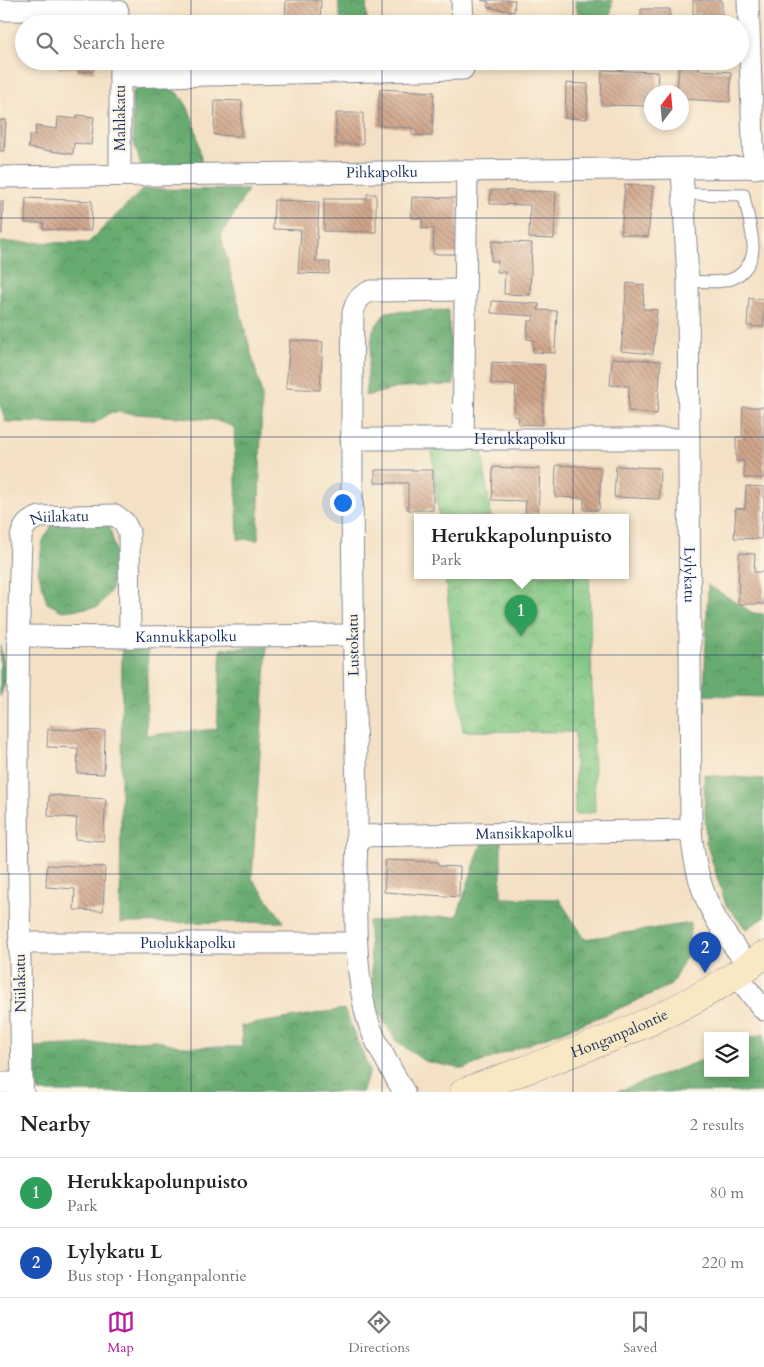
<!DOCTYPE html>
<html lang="en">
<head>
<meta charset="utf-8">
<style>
  :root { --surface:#fff; --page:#f6f6f6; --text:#202124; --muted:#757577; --line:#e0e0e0; --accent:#b5179e }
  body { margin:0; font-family:Cardo,serif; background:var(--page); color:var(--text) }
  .controls { position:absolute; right:15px; bottom:15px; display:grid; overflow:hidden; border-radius:0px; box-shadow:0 2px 8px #0003 }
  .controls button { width:45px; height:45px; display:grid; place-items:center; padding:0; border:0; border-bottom:1px solid var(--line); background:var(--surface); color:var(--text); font:25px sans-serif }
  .compass { position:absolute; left:644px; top:85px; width:45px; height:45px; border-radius:50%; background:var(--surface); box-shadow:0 2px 8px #0003; rotate:16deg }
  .you { position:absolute; left:342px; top:502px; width:18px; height:18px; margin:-12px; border:4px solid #fff; border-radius:50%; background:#1a73e8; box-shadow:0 0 0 8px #1a73e833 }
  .badge { display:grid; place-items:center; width:32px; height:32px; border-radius:50%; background:var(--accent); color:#fff; font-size:16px; font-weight:700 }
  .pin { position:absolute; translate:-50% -41px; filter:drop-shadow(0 1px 2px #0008) }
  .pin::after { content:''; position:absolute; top:26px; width:18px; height:15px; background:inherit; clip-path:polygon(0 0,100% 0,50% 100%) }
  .popup { position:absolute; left:414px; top:514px; width:215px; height:65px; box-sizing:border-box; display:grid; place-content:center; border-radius:0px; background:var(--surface); filter:drop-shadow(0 1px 4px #0005); font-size:16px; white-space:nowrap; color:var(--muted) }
  .popup b { font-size:19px; color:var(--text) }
  .popup::after { content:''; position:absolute; left:50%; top:100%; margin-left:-10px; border:10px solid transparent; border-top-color:var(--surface) }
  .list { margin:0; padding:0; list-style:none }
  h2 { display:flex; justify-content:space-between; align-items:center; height:65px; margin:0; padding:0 20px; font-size:21px }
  h2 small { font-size:16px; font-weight:400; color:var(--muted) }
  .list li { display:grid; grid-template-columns:32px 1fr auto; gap:15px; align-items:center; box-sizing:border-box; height:70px; padding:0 20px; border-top:1px solid var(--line) }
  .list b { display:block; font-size:19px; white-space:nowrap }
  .list p { margin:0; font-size:16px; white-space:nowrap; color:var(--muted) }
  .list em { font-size:16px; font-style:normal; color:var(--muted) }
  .icon { flex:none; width:28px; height:28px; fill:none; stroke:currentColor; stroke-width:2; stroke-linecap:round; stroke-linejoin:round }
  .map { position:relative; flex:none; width:764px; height:1092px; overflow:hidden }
  .search { position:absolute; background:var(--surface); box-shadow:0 2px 8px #0003; left:15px; right:15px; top:15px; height:55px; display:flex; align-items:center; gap:12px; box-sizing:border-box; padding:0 18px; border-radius:28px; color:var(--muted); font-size:19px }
  .sheet { height:205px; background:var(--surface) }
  nav { display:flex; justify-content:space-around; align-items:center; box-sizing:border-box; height:70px; border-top:1px solid var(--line); background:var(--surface); font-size:14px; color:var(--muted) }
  nav a { display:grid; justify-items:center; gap:2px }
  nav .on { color:var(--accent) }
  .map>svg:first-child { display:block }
  .forest { fill:url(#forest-crowns); stroke:#426d67 }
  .park { fill:url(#park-crowns); stroke:#4e7a70 }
  .building { fill:url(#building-back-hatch) }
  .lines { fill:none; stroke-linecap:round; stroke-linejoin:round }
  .lane-casing { stroke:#888892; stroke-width:13 }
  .street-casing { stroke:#888892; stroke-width:23 }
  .secondary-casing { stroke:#888892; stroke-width:29 }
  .lane { stroke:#fff; stroke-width:11 }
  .street { stroke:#fff; stroke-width:21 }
  .secondary { stroke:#f8e8c3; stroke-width:28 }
  .grid { fill:none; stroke:#1b2f5e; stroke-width:1; stroke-opacity:0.55 }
  .labels { text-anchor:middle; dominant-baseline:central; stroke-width:4.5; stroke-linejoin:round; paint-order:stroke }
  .street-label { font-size:15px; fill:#1b2f5e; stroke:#fcf5e5 }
</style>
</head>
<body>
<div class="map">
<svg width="764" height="1092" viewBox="0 0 764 1092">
  <defs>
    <pattern id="forest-crowns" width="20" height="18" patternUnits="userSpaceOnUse" patternTransform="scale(1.25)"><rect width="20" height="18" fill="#68ab70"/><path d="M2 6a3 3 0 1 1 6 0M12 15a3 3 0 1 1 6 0" fill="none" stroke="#558c5f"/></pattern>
    <pattern id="park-crowns" width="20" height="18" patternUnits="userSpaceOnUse" patternTransform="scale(1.25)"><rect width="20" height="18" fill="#80c682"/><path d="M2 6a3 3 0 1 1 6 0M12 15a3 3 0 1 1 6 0" fill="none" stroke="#68a16e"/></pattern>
    <pattern id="building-back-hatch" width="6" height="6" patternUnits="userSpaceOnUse" patternTransform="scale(1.25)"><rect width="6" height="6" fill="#d0a58a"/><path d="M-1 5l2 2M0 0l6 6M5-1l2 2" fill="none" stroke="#a88774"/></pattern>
  </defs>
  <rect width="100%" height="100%" fill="#fcf5e5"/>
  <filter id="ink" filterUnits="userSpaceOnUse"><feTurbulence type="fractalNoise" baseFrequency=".02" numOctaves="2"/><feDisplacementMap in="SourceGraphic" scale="10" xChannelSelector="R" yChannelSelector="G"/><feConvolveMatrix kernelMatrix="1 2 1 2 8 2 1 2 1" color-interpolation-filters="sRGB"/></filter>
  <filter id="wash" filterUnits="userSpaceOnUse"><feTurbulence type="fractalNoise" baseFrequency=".0096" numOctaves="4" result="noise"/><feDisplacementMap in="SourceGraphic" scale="20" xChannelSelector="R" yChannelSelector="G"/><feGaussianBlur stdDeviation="1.12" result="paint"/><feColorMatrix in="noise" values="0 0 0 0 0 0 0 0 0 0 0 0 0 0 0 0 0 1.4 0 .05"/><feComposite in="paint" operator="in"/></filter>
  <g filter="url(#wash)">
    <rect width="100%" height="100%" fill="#f4e1c5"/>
    <path class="forest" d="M338 0H366L367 24H341Z
      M575 0H612L611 21 580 24Z
      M142 84C150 85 161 85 169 88 193 97 199 143 202 166L142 168 133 140 132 93Z
      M143 189 248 190 221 236 262 395 258 540 238 539 234 427 215 420 112 412 93 424 6 422 0 405V242L88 243Z
      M448 310 454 385 402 387 365 396 373 330 386 312Z
      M109 523 116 554 111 590 98 607 62 611 47 603 38 571 43 540 53 524Z
      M708 585 753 613 764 614V697L704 695Z
      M0 645 7 677 0 697Z
      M267 646 252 878 284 922 120 923 122 649 148 650 146 735 217 729 221 649Z
      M704 775 764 779V918L746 929 726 905 706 842Z
      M501 841V898L559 899 585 939 691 923 687 955 671 985 607 1014 463 1069 424 1061 396 1041 374 1004 368 922 457 916 482 842Z
      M344 1009 370 1071 361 1092H39L37 1086 31 1047 156 1040 182 1047H242L241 1026Z
      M764 1034V1092H616L708 1058V1073H745V1039Z"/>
    <path class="park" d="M431 449H482L491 517H439Z
      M445 575H589L595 812 575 815V732L463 731Z"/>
    <g id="blocks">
      <path class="building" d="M286 0H321L320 24H311V19L285 18Z
        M481 0H515L514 12 488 7 489 2Z
        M693 0H722V15L693 14Z
        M641 9H670V24H641Z
        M57 61H93L94 71 78 72 77 67 58 69Z
        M679 66 699 67V70L731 72 730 102 682 99V92H677Z
        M602 70 658 72 657 92H652V106L601 105Z
        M566 83 588 84 587 119 565 118Z
        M380 89 434 92 432 136 412 135V128L378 126Z
        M215 100 242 101 241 136 214 135Z
        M336 113H363V144H336Z
        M77 115 94 117 91 145 74 143 73 154 28 148 30 135H35L36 126 57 129 58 117 76 119Z
        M0 120H6L4 151H0Z
        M625 184 653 186 648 237 621 234Z
        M491 190 556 192 554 239 529 238 530 205 490 204Z
        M367 194H376V232L324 231V199H367Z
        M412 197 458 198 457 254H433L434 229 422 228V219L411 218Z
        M26 198 92 201 91 231 43 229 44 223H25Z
        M274 200 319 202 316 262H330L329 274 298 273 301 230 273 229Z
        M0 201H3L2 234H0Z
        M492 241 532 243 530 295 504 294 505 272H497L498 261H491Z
        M627 283 644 285 643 309 657 310 653 354 621 351Z
        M749 298 764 299V327L747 326Z
        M492 301 539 304 538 310 557 311 555 353 533 352V340L527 339 528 321H533L534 316 491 313Z
        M290 340 323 342 320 390 286 388Z
        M612 358 661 361 657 414 628 411 629 386 610 385Z
        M492 362 545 365 542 425 518 424 519 417 514 416 516 385 491 384Z
        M743 407H764V478H744V461H736V437H742Z
        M556 465 601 467 599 510H584V498L555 497Z
        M616 466 660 468 659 499 614 497Z
        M493 467 540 469 538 513H525L526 501 492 500Z
        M375 470H433V510H408V483H375Z
        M746 486 764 487V511H762L761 539 734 538 736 508 745 509Z
        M739 553 755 554 754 572H764V604H738Z
        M48 729 105 731 104 774 77 773 78 748 47 747Z
        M49 795 106 799 103 841 75 839 77 818 48 816Z
        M386 860 438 862V866L460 867 459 897 384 892Z
        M47 865 105 867 103 911 74 910 75 889 46 887Z"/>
    </g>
  </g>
  <g filter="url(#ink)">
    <use href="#blocks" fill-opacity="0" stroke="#888892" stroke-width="1"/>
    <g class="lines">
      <defs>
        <path id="lane" d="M683 194 744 195C746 209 754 236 753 249 752 265 739 280 723 281 712 283 699 281 688 281"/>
        <g id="street">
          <path d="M462 0 463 24"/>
          <path d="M748 0 754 168"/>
          <path d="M0 10 118 11"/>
          <path d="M120 61V175"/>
          <path d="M120 77 463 69V61"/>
          <path id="s1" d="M682 169 688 281 691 830C696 888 712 922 750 966"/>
          <path id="s2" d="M0 177 764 167"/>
          <path id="s3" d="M351 439H688"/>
          <path d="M463 440 467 171"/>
          <path id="s4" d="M17 636 130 637 353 635"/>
          <path id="s5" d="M358 836 691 830"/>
          <path id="s6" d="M19 943H356"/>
          <path d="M736 975 764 1010"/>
          <path d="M0 1083H22"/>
          <path id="s7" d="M23 1092 22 1083C19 901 15 719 21 537 24 525 28 521 40 517L115 515 124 522 129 532 130 637"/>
          <path d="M404 1092C391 1069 370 1035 365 1010 350 940 358 867 357 797 353 636 350 475 353 313 356 301 359 296 371 291L466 290"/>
        </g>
        <g id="secondary">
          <path id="s8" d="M464 1092C567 1054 676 1022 764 955"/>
        </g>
      </defs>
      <use href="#lane" class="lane-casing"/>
      <use href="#street" class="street-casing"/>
      <use href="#secondary" class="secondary-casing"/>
      <use href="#lane" class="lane"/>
      <use href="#street" class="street"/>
      <use href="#secondary" class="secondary"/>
    </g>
  </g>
  <path class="grid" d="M191 0V24M382 0V24M573 0V24M191 61V1092M382 61V1092M573 61V1092M0 218H764M0 437H764M0 655H764M0 874H764"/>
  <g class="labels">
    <g class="street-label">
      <text transform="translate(120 118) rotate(-90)">Mahlakatu</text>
      <text stroke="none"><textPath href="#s2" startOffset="382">Pihkapolku</textPath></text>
      <text stroke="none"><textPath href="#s3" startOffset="169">Herukkapolku</textPath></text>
      <text stroke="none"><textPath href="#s7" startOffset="604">Niilakatu</textPath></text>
      <text stroke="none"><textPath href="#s1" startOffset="406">Lylykatu</textPath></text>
      <text stroke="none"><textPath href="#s4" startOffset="169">Kannukkapolku</textPath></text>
      <text transform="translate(353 645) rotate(-91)">Lustokatu</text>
      <text stroke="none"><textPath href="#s5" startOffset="166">Mansikkapolku</textPath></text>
      <text stroke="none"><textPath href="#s6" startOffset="169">Puolukkapolku</textPath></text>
      <text transform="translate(20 983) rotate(-91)">Niilakatu</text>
      <text stroke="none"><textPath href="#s8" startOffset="166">Honganpalontie</textPath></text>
    </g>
  </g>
</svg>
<div class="controls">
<button><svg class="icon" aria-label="layers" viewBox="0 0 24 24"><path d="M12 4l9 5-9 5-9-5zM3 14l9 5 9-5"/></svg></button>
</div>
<svg class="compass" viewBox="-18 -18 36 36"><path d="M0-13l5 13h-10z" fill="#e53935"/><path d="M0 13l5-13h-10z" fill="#757577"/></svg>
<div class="you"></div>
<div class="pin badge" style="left:521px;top:636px;background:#2e9e5b">1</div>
<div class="popup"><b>Herukkapolunpuisto</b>Park</div>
<div class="pin badge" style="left:705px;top:973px;background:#1a4fb4">2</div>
<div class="search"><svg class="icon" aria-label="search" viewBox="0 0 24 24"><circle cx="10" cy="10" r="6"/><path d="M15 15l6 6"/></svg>Search here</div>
</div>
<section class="sheet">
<h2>Nearby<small>2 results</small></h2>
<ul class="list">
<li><span class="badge" style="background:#2e9e5b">1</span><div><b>Herukkapolunpuisto</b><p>Park</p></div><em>80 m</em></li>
<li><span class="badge" style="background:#1a4fb4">2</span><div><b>Lylykatu L</b><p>Bus stop · Honganpalontie</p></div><em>220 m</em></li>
</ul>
</section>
<nav>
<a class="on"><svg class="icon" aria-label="map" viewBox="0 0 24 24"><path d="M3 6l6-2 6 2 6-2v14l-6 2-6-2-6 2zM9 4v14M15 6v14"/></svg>Map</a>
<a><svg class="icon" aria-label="directions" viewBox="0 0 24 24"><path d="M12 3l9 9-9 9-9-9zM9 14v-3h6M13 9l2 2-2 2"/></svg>Directions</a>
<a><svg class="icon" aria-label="saved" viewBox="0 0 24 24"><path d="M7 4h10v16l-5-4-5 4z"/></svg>Saved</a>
</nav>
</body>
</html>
